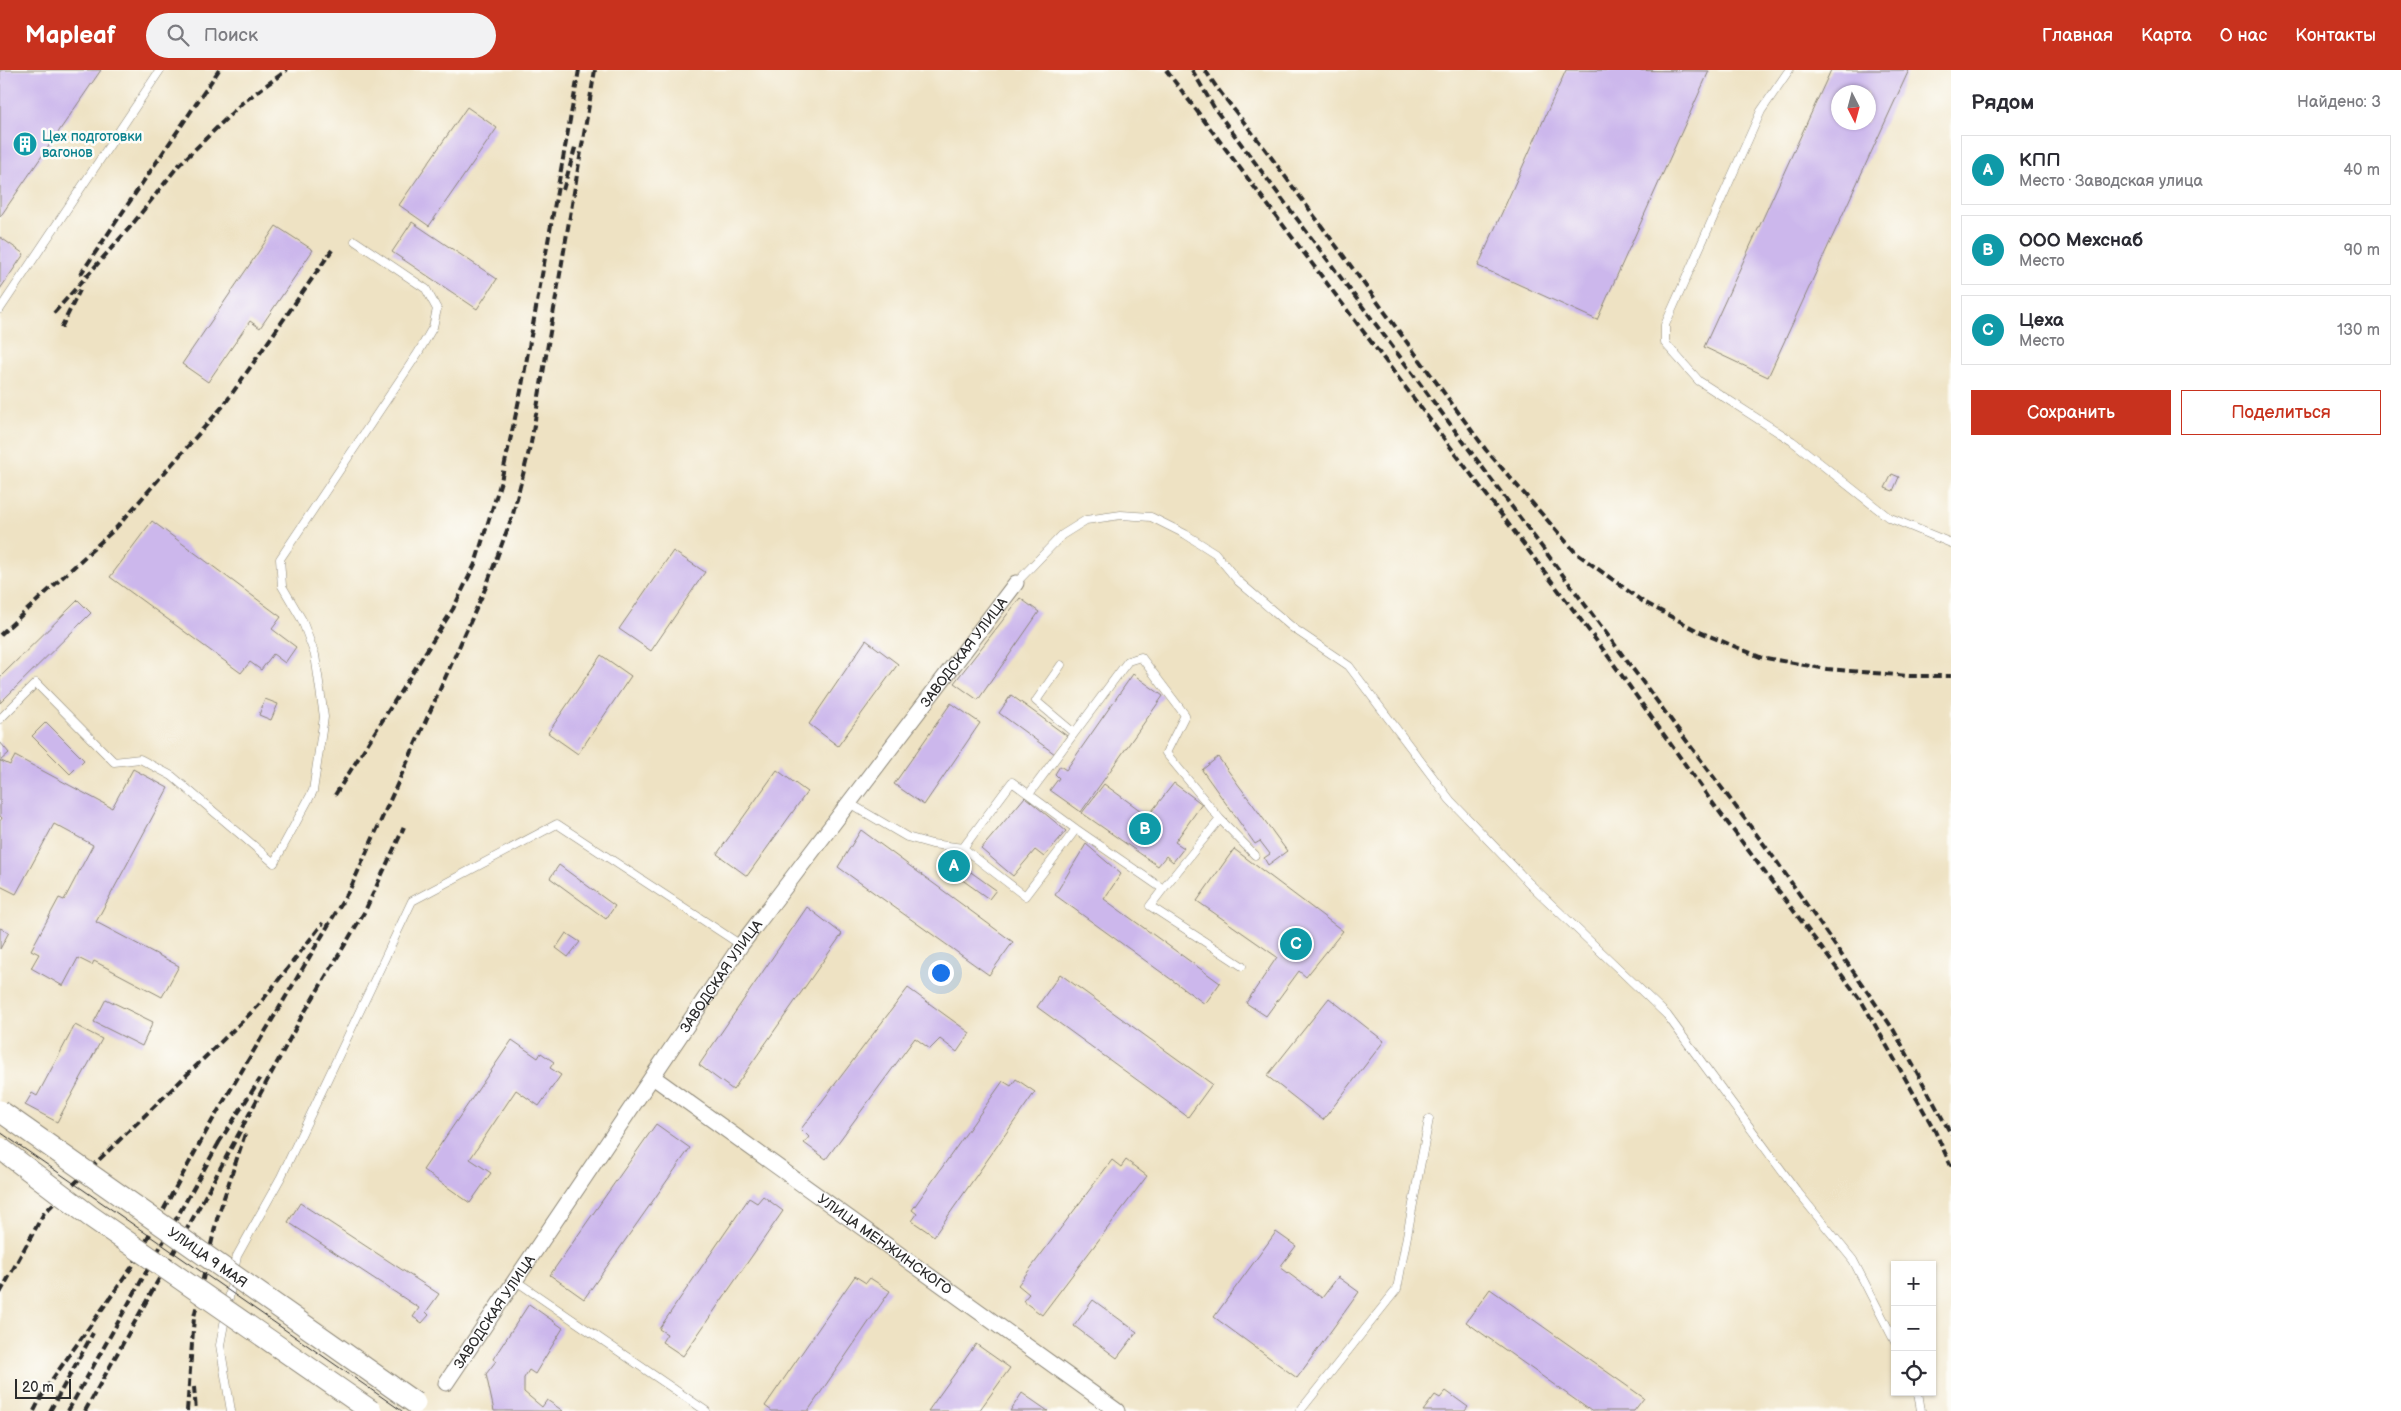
<!DOCTYPE html>
<html lang="ru">
<head>
<meta charset="utf-8">
<style>
  :root { --surface:#fff; --page:#f2f2f3; --text:#2b2b33; --muted:#7c7c81; --line:#e1e1e2; --accent:#c8321e }
  body { margin:0; font-family:"Balsamiq Sans",sans-serif; background:var(--page); color:var(--text) }
  .controls { position:absolute; right:15px; bottom:15px; display:grid; overflow:hidden; border-radius:0px; box-shadow:0 1px 4px #0004 }
  .controls button { width:45px; height:45px; display:grid; place-items:center; padding:0; border:0; border-bottom:1px solid var(--line); background:var(--surface); color:var(--text); font:25px sans-serif }
  .compass { position:absolute; left:1831px; top:15px; width:45px; height:45px; border-radius:50%; background:var(--surface); box-shadow:0 1px 4px #0004; rotate:174deg }
  .scale { position:absolute; left:15px; bottom:12px; width:56px; box-sizing:border-box; padding-left:5px; border:2px solid #2b2b2b; border-top:0; font-size:14px; line-height:18px; white-space:nowrap; color:#2b2b2b; -webkit-text-stroke:4px #fdfcf7; paint-order:stroke }
  .you { position:absolute; left:940px; top:902px; width:18px; height:18px; margin:-12px; border:4px solid #fff; border-radius:50%; background:#1a73e8; box-shadow:0 0 0 8px #1a73e833 }
  .badge { display:grid; place-items:center; width:32px; height:32px; border-radius:50%; background:var(--accent); color:#fff; font-size:16px; font-weight:700 }
  .pin { position:absolute; translate:-50% -50%; border:2px solid #fff; box-shadow:0 1px 5px #0006 }
  .list { margin:0; padding:0; list-style:none }
  h2 { display:flex; justify-content:space-between; align-items:center; height:65px; margin:0; padding:0 20px; font-size:21px }
  h2 small { font-size:16px; font-weight:400; color:var(--muted) }
  .list li { display:grid; grid-template-columns:32px 1fr auto; gap:15px; align-items:center; box-sizing:border-box; height:70px; margin:0 10px 10px; padding:0 10px; border:1px solid var(--line); border-radius:0px }
  .list b { display:block; font-size:19px; white-space:nowrap }
  .list p { margin:0; font-size:16px; white-space:nowrap; color:var(--muted) }
  .list em { font-size:16px; font-style:normal; color:var(--muted) }
  .actions { display:flex; gap:10px; padding:15px 20px }
  .actions a { flex:1; padding:11px 0; border:1px solid var(--accent); border-radius:0px; text-align:center; font-size:18px; color:var(--accent) }
  .actions .main { background:var(--accent); color:#fff }
  .icon { flex:none; width:28px; height:28px; fill:none; stroke:currentColor; stroke-width:2; stroke-linecap:round; stroke-linejoin:round }
  .map { position:relative; flex:none; width:1951px; height:1341px; overflow:hidden }
  header { display:flex; align-items:center; gap:30px; box-sizing:border-box; height:70px; padding:0 25px; background:var(--accent); color:#fff }
  header strong { font-size:24px }
  nav { display:flex; gap:28px; margin-inline-start:auto; font-size:18px }
  .search { width:350px; height:45px; background:var(--page); display:flex; align-items:center; gap:12px; box-sizing:border-box; padding:0 18px; border-radius:28px; color:var(--muted); font-size:19px }
  main { display:flex }
  aside { flex:1; background:var(--surface) }
  .map>svg:first-child { display:block }
  .building { fill:#ccb7ec; fill-rule:evenodd }
  .lines { fill:none; stroke-linecap:round; stroke-linejoin:round }
  .service-casing { stroke:#8c8677; stroke-width:9 }
  .minor-casing { stroke:#8c8677; stroke-width:17 }
  .service { stroke:#fff; stroke-width:8 }
  .minor { stroke:#fff; stroke-width:15 }
  .tram { stroke:#2b2b2b; stroke-width:1 }
  .rail { stroke:#2b2b2b; stroke-width:4; stroke-dasharray:8 4; stroke-linecap:butt }
  .secondary-bridge-casing { stroke:#8c8677; stroke-width:23; stroke-linecap:butt }
  .secondary-bridge { stroke:#fff; stroke-width:21 }
  .labels { text-anchor:middle; dominant-baseline:central; stroke-width:5; stroke-linejoin:round; paint-order:stroke }
  .culture-label { font-size:14px; fill:#0d838f; stroke:#fdfcf7; text-anchor:start }
  .street-label { font-size:14px; fill:#2b2b2b; stroke:#fdfcf7 }
</style>
</head>
<body>
<header>
<strong>Mapleaf</strong>
<div class="search"><svg class="icon" aria-label="search" viewBox="0 0 24 24"><circle cx="10" cy="10" r="6"/><path d="M15 15l6 6"/></svg>Поиск</div>
<nav><a>Главная</a><a>Карта</a><a>О нас</a><a>Контакты</a></nav>
</header>
<main>
<div class="map">
<svg width="1951" height="1341" viewBox="0 0 1951 1341">
  <rect width="100%" height="100%" fill="#fdfcf7"/>
  <filter id="ink" filterUnits="userSpaceOnUse"><feTurbulence type="fractalNoise" baseFrequency=".02" numOctaves="2"/><feDisplacementMap in="SourceGraphic" scale="10" xChannelSelector="R" yChannelSelector="G"/><feConvolveMatrix kernelMatrix="1 2 1 2 8 2 1 2 1" color-interpolation-filters="sRGB"/></filter>
  <filter id="wash" filterUnits="userSpaceOnUse"><feTurbulence type="fractalNoise" baseFrequency=".0096" numOctaves="4" result="noise"/><feDisplacementMap in="SourceGraphic" scale="20" xChannelSelector="R" yChannelSelector="G"/><feGaussianBlur stdDeviation="1.12" result="paint"/><feColorMatrix in="noise" values="0 0 0 0 0 0 0 0 0 0 0 0 0 0 0 0 0 1.4 0 .05"/><feComposite in="paint" operator="in"/></filter>
  <g filter="url(#wash)">
    <rect width="100%" height="100%" fill="#eee2c3"/>
    <g id="blocks">
      <path class="building" d="M0 0H101L0 147Z
        M1566 0 1709 1 1597 250 1478 196Z
        M1831 0H1909L1768 307 1704 277ZM1838 22H1868V52H1838Z
        M467 37 497 58 429 156 399 135Z
        M412 152 497 209 477 239 392 182Z
        M276 156 313 180 260 258 250 251 208 312 182 294Z
        M0 167 24 184 0 219Z
        M1892 404 1899 407 1893 421 1885 418Z
        M152 451 281 547 272 559 296 577 285 593 273 584 261 600 250 592 241 603 110 507Z
        M673 481 705 502 651 581 619 559Z
        M1020 528 1039 542 978 630 954 613Z
        M78 530 91 543 0 633V607Z
        M866 570 898 594 838 676 809 654Z
        M601 585 631 606 578 684 548 663Z
        M1133 604 1163 626 1081 742 1050 720 1059 708 1055 704 1060 696 1066 700Z
        M1011 625 1067 666 1055 684 999 643Z
        M265 629 278 634 271 650 259 645Z
        M951 633 980 653 924 735 894 714Z
        M46 652 84 690 70 704 32 666Z
        M0 672 9 683 0 691Z
        M15 686 112 738 133 699 168 718 96 852 179 896 162 927 94 891 92 895 78 888 63 916 31 898 39 884 31 880 59 828 64 830 93 775 54 754 16 824 0 816V751L2 748 0 746V692L1 691 10 695Z
        M1218 687 1287 781 1268 795 1264 788 1270 784 1260 771 1255 774 1202 700Z
        M777 700 807 722 747 806 717 784Z
        M1174 713 1202 734 1175 772 1184 778 1173 792 1166 786 1158 796 1082 743 1104 714 1148 746Z
        M1025 727 1066 761 1044 787 1035 780 1013 806 981 779Z
        M861 760 1013 872 989 905 838 797Z
        M1086 774 1121 804 1104 829 1220 913 1205 934 1055 825Z
        M1234 779 1343 861 1306 907 1299 901 1266 946 1246 933 1277 887 1197 831Z
        M947 786 967 798 961 806 942 794Z
        M559 795 615 836 606 849 550 808Z
        M968 800 996 820 989 829 961 809Z
        M807 837 842 864 733 1020 699 995Z
        M0 858 9 862 0 879Z
        M566 863 580 872 568 887 556 878Z
        M1060 904 1212 1014 1188 1047 1037 937Z
        M908 918 970 963 957 982 940 969 930 979 915 968 826 1089 804 1073 809 1067 801 1059Z
        M1329 928 1384 971 1323 1050 1267 1006Z
        M106 929 153 952 142 976 94 952Z
        M75 955 102 969 57 1052 25 1035 32 1023 37 1026Z
        M512 970 538 988 541 983 554 992 550 998 561 1005 539 1036 516 1020 470 1089 491 1103 470 1133 423 1100Z
        M1016 1009 1035 1022 934 1166 912 1151 917 1144 912 1140 1003 1011 1011 1016Z
        M656 1054 690 1078 584 1229 550 1205Z
        M1112 1090 1121 1097 1126 1090 1147 1106 1042 1245 1023 1231 1029 1224 1018 1215Z
        M763 1126 783 1141 683 1286 662 1272 667 1264 659 1259 749 1128 757 1133Z
        M300 1133 439 1224 426 1242 429 1245 422 1253 413 1247 419 1238 288 1152Z
        M1276 1162 1296 1176 1280 1197 1322 1228 1338 1207 1359 1222 1297 1308 1214 1247Z
        M855 1206 866 1213 870 1208 890 1221 808 1341H772L765 1336Z
        M1490 1219 1644 1328 1634 1341H1591L1466 1252Z
        M1093 1230 1137 1262 1117 1288 1074 1256Z
        M529 1234 563 1258 535 1304 529 1300 524 1308V1322L542 1337 547 1330 563 1341H494L486 1304 496 1291 493 1289Z
        M976 1274 1010 1298 979 1341H928Z
        M1446 1321 1468 1337 1465 1341H1423L1435 1325 1440 1328Z
        M1022 1323 1048 1341H1010Z"/>
    </g>
  </g>
  <g filter="url(#ink)">
    <use href="#blocks" fill-opacity="0" stroke="#8c8677" stroke-width="1"/>
    <g class="lines">
      <defs>
        <path id="service" d="M1789 0 1761 41 1665 255V273L1699 311 1792 371 1888 447 1951 473
          M0 239 160 0
          M1016 513 1062 465 1086 450 1121 445 1151 447 1185 464 1215 483 1238 511 1293 558 1349 596 1450 730 1529 813 1667 945 1796 1120 1853 1190 1895 1272
          M1061 595 1036 631 1074 663
          M0 649 36 613 114 692 140 689 172 706 274 793 313 721 324 647 315 585 302 550 282 516 280 489 418 283 433 257 437 239 426 219 355 171
          M1029 724 1128 591 1141 587 1185 645 1166 683 1220 749
          M849 733 907 767 932 774 963 778 1025 826 1076 759 1012 712 963 778
          M1076 759 1163 819 1150 836 1242 896
          M1163 819 1220 749 1255 785
          M516 1211 706 1341
          M1918 1322 1921 1341
          M231 1341 220 1275 237 1186 281 1107 412 831 557 754 741 875
          M1300 1341 1397 1219 1429 1049"/>
        <g id="minor">
          <path id="s1" d="M653 1007 1117 1341"/>
          <path id="s2" d="M446 1313 741 875 1016 513"/>
        </g>
      </defs>
      <use href="#service" class="service-casing"/>
      <use href="#minor" class="minor-casing"/>
      <use href="#service" class="service"/>
      <use href="#minor" class="minor"/>
      <path class="tram" d="M0 1051 420 1341
        M0 1062 402 1341"/>
      <path class="rail" d="M1166 0 1605 582 1709 728 1862 932 1935 1061 1951 1096
        M1192 0 1215 39 1777 792 1893 959 1951 1064
        M1205 0 1217 18 1265 79 1486 380 1576 483 1642 531 1700 562 1760 587 1827 599 1909 606H1951
        M563 120 576 75
        M80 205 219 0
        M54 243 131 156 178 96 242 33 287 0
        M61 258 80 220
        M0 565 116 458 224 335 332 180
        M335 725 453 539 475 494 501 411 521 321 579 0
        M218 1074 260 1009
        M0 1223 44 1143 258 936 323 853
        M194 1317 196 1341
        M34 1341 46 1318 132 1197 212 1051 351 817 486 517 513 444 531 373 595 0
        M50 1341 93 1263
        M68 1341 221 1069
        M85 1341 202 1132 301 948 365 841 404 757
        M187 1341 194 1247 217 1149 246 1061"/>
      <defs>
        <g id="secondary-bridge">
          <path id="s3" d="M0 1041 415 1333"/>
          <path d="M0 1078 90 1146 371 1341"/>
        </g>
      </defs>
      <use href="#secondary-bridge" class="secondary-bridge-casing"/>
      <use href="#secondary-bridge" class="secondary-bridge"/>
    </g>
  </g>
  <defs>
    <symbol id="building-disc" viewBox="-11 -11 22 22"><circle r="9.5" fill="#0f9aa8" stroke="#fdfcf7"/><path d="M-4-6H4V6H1V3H-1V6H-4ZM-2.5-4.3h1.7v1.8h-1.7ZM.8-4.3h1.7v1.8H.8ZM-2.5-1h1.7V.8h-1.7ZM.8-1h1.7V.8H.8Z" fill="#fff"/></symbol>
  </defs>
  <g fill-rule="evenodd">
    <use href="#building-disc" x="11" y="60" width="28" height="28"/>
  </g>
  <g class="labels">
    <g class="culture-label">
      <text x="42" y="66">Цех подготовки<tspan x="42" dy="16">вагонов</tspan></text>
    </g>
    <g class="street-label">
      <text stroke="none"><textPath href="#s2" startOffset="896">ЗАВОДСКАЯ УЛИЦА</textPath></text>
      <text stroke="none"><textPath href="#s2" startOffset="491">ЗАВОДСКАЯ УЛИЦА</textPath></text>
      <text stroke="none"><textPath href="#s1" startOffset="286">УЛИЦА МЕНЖИНСКОГО</textPath></text>
      <text stroke="none"><textPath href="#s3" startOffset="254">УЛИЦА 9 МАЯ</textPath></text>
      <text stroke="none"><textPath href="#s2" startOffset="86">ЗАВОДСКАЯ УЛИЦА</textPath></text>
    </g>
  </g>
</svg>
<div class="controls">
<button>+</button>
<button>−</button>
<button><svg class="icon" aria-label="locate" viewBox="0 0 24 24"><circle cx="12" cy="12" r="6"/><path d="M12 2v4M12 18v4M2 12h4M18 12h4"/></svg></button>
</div>
<svg class="compass" viewBox="-18 -18 36 36"><path d="M0-13l5 13h-10z" fill="#e53935"/><path d="M0 13l5-13h-10z" fill="#7c7c81"/></svg>
<div class="scale">20 m</div>
<div class="you"></div>
<div class="pin badge" style="left:954px;top:796px;background:#0f9aa8">A</div>
<div class="pin badge" style="left:1145px;top:759px;background:#0f9aa8">B</div>
<div class="pin badge" style="left:1296px;top:874px;background:#0f9aa8">C</div>
</div>
<aside>
<h2>Рядом<small>Найдено: 3</small></h2>
<ul class="list">
<li><span class="badge" style="background:#0f9aa8">A</span><div><b>КПП</b><p>Место · Заводская улица</p></div><em>40 m</em></li>
<li><span class="badge" style="background:#0f9aa8">B</span><div><b>ООО Мехснаб</b><p>Место</p></div><em>90 m</em></li>
<li><span class="badge" style="background:#0f9aa8">C</span><div><b>Цеха</b><p>Место</p></div><em>130 m</em></li>
</ul>
<div class="actions"><a class="main">Сохранить</a><a>Поделиться</a></div>
</aside>
</main>
</body>
</html>
